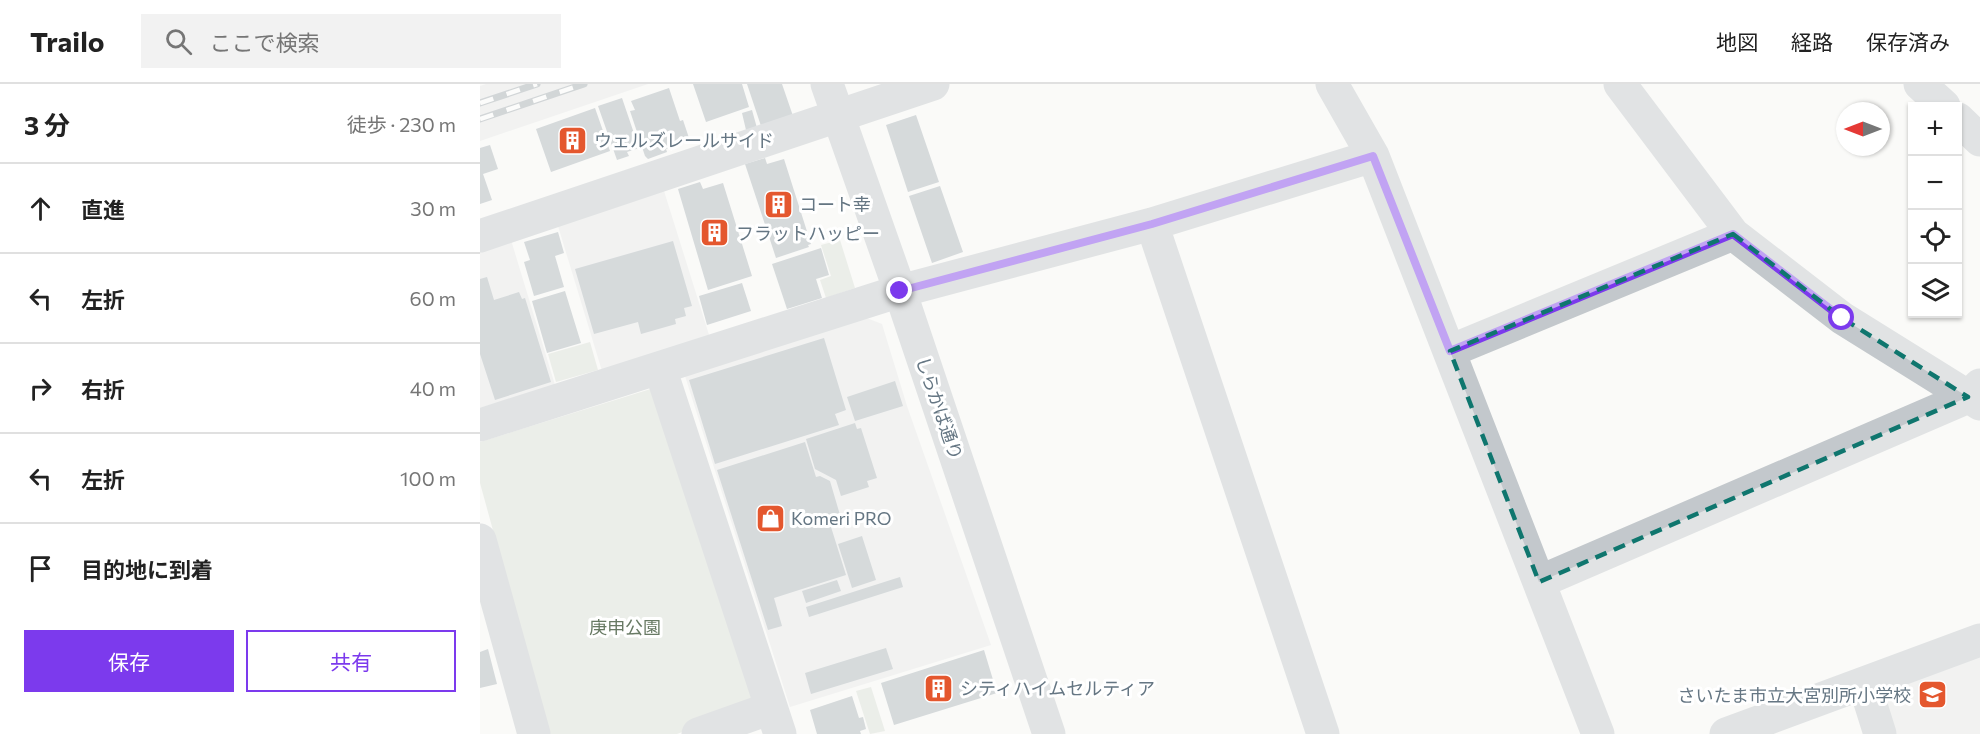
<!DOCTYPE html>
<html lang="ja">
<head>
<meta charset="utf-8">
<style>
  :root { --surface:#fff; --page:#f2f2f2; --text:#222; --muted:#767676; --line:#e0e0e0; --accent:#7c3aed }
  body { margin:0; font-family:Commissioner,"Noto Sans JP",sans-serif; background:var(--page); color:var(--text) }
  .controls { position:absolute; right:18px; top:18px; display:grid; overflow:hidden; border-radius:0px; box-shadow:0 2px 4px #0004 }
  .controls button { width:54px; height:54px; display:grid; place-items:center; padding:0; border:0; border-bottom:2px solid var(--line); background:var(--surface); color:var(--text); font:30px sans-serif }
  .compass { position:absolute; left:1356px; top:18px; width:54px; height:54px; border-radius:50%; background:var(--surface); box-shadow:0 2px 4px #0004; rotate:270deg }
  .stop { position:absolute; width:18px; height:18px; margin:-14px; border:4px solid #7c3aed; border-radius:50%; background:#fff }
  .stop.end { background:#7c3aed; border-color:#fff; box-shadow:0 2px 6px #0008 }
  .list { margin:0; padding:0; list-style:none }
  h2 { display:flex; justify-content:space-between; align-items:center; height:78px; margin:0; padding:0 24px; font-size:26px }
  h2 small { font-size:20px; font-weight:400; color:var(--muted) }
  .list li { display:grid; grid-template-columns:39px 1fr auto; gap:18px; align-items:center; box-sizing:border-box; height:90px; padding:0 24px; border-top:2px solid var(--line) }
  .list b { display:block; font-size:22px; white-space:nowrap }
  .list em { font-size:20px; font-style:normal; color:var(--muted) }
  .actions { display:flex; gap:12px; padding:18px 24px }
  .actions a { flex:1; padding:14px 0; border:2px solid var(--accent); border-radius:0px; text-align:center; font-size:21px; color:var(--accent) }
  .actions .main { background:var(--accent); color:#fff }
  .icon { flex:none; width:33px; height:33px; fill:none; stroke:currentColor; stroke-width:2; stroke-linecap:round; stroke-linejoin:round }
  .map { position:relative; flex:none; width:1500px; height:650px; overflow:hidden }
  header { display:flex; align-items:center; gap:36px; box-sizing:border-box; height:84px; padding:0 30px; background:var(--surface); border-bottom:2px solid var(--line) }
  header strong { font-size:28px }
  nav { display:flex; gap:33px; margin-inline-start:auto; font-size:21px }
  .search { width:420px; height:54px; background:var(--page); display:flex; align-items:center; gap:15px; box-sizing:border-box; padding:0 21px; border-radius:0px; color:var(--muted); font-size:22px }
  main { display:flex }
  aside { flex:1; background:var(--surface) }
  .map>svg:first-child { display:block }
  .built { fill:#e8e9e9 }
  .green { fill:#dadfd7 }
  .building { fill:#aab3b9 }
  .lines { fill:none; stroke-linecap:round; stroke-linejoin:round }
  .minor { stroke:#c3c8cc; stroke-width:33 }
  .rail-casing { stroke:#a2aab0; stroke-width:7 }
  .rail { stroke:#fff; stroke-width:4.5; stroke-dasharray:14; stroke-linecap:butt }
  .route { stroke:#7c3aed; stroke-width:8 }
  .marked { fill:none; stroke:#0f766e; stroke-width:4.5; stroke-dasharray:12 8; stroke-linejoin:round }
  .labels { text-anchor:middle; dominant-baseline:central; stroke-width:6; stroke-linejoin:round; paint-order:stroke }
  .poi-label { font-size:18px; fill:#657683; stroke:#fff; text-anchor:start }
  .street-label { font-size:18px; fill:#657683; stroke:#fff }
  .park-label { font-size:18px; fill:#687a64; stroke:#fff }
</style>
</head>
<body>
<header>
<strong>Trailo</strong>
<div class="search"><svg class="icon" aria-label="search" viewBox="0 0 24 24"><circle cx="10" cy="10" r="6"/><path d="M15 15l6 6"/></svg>ここで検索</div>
<nav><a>地図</a><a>経路</a><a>保存済み</a></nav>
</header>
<main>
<aside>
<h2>3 分<small>徒歩 · 230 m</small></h2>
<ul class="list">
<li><svg class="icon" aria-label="ahead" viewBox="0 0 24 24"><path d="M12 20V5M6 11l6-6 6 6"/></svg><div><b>直進</b></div><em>30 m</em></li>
<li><svg class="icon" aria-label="left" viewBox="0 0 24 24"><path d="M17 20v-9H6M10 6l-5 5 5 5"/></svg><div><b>左折</b></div><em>60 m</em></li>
<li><svg class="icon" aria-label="right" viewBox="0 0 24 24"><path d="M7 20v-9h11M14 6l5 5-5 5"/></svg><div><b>右折</b></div><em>40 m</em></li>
<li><svg class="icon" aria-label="left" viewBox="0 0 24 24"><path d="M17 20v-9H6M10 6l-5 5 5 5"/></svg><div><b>左折</b></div><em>100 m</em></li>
<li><svg class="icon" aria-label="arrive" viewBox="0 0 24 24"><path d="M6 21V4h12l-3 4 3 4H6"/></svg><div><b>目的地に到着</b></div></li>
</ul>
<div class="actions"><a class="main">保存</a><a>共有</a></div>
</aside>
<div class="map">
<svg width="1500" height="650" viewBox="0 0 1500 650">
  <rect width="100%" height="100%" fill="#fafaf8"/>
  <path class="built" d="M6 0H168L0 57V2Z
    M184 107 230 254 122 287 78 142Z
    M31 156 75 301 0 324V167Z
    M384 233 402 240 427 322 511 561 310 623 205 292Z
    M1500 571V650H1411L1401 619 1406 603Z"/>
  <path class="green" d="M360 156 375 204 346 214 340 196 351 192 341 161Z
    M110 258 118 286 76 298 68 270Z
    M177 303 276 620 197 650H69L0 399V358Z
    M391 603 405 647 390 650 376 607Z"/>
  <path class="building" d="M213 0H262L269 23 226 38Z
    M267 0H302L313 32 281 42Z
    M189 4 200 37 203 36 210 57 186 65 187 68 168 75 165 72 150 27 155 26 151 17Z
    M142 14 159 64 147 68 149 72 137 76 118 22Z
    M115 24 130 67 71 88 56 45Z
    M272 26 277 44 266 46 262 29Z
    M436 31 459 98 428 108 406 41Z
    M10 61 18 85 3 90 12 116 0 120V64Z
    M285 74 287 80 304 75 331 160 328 161 329 163 296 174 265 80Z
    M220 98 223 105 243 99 272 192 228 206 198 105Z
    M460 102 483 168 452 179 429 112Z
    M78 148 84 169 75 172 84 203 54 212 44 178 50 176 44 158Z
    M193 157 212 222 204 224 206 232 195 235 196 240 161 250 158 238 114 250 95 185Z
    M341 164 349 191 336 195 342 214 307 225 292 180Z
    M7 193 14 216 39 208 42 215 45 214 71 298 15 316 0 270V195Z
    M262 199 271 227 227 241 219 212Z
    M85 207 101 259 67 269 52 217Z
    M344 254 366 326 355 330 359 341 235 380 209 296Z
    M415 297 423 322 375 337 367 313Z
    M375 339 377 345 381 344 397 394 387 397 389 403 361 412 356 396 335 385 326 355Z
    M325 358 336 393 340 392 350 397 360 431 355 441 351 443 366 491 294 514 302 542 288 546 237 386Z
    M382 452 396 496 372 504 358 460Z
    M420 493 423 503 329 533 326 523Z
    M357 496 361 507 326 519 322 507Z
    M406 564 413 585 331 610 325 589Z
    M8 565 17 600 0 604V568Z
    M504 566 517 609 414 641 401 599Z
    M372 612 379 634 383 633 386 645 380 647 381 650H337L330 626Z"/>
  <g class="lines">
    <path class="minor" d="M347 0 420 207 569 650
      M852 0 893 72 1118 650
      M1140 0 1253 150 1362 234 1500 320
      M1440 0 1464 22
      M1478 35 1500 56
      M672 140 843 650
      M0 152 453 0
      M970 267 1253 150
      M180 284 300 650
      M0 341 420 207 672 140 893 72
      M0 456 54 650
      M1059 498 1488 313 1500 301
      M1384 599 1400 650
      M218 650 291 624
      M1246 650 1500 556"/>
    <defs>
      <path id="rail" d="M0 19 57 0
        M0 35 104 0"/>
    </defs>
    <use href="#rail" class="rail-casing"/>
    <use href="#rail" class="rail"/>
  </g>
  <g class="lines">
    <path class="route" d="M420 207 672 140 893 72 970 267 1253 150 1362 234"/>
  </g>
  <path d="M0 0H1500V650H0ZM1253 150 1362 234 1488 313 1059 498 970 267Z" fill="#fafaf8" fill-opacity=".55" fill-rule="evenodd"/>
  <path class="marked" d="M1253 150 1362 234 1488 313 1059 498 970 267Z"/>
  <defs>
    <symbol id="building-square" viewBox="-11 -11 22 22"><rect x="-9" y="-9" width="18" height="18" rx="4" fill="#e4572e" stroke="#fff"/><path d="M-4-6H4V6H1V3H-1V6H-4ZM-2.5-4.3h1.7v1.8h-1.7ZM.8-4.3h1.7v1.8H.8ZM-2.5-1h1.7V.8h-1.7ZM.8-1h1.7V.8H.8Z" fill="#fff"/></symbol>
    <symbol id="shop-square" viewBox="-11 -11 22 22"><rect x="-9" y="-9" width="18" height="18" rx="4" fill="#e4572e" stroke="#fff"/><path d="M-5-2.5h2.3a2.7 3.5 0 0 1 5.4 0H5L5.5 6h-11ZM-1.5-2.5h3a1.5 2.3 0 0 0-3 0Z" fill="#fff"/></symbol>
    <symbol id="school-square" viewBox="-11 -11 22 22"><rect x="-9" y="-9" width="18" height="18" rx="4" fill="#e4572e" stroke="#fff"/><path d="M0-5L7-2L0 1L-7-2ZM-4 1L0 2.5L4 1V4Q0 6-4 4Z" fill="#fff"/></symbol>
  </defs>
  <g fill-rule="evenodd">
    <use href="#building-square" x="76" y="40" width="33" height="33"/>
    <use href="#building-square" x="282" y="104" width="33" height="33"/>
    <use href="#building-square" x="218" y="132" width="33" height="33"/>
    <use href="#shop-square" x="274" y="418" width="33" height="33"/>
    <use href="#building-square" x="442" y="588" width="33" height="33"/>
    <use href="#school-square" x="1436" y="594" width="33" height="33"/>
  </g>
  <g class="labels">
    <g class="poi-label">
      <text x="114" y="56">ウェルズレールサイド</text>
      <text x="319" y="120">コート幸</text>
      <text x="256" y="149">フラットハッピー</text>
      <text x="311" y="434">Komeri PRO</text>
      <text x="480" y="604">シティハイムセルティア</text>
      <text x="1431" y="611" text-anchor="end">さいたま市立大宮別所小学校</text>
    </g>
    <g class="street-label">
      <text transform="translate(460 324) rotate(71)">しらかば通り</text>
    </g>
    <g class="park-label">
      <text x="145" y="543">庚申公園</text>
    </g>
  </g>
</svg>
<div class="controls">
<button>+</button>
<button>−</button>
<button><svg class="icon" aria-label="locate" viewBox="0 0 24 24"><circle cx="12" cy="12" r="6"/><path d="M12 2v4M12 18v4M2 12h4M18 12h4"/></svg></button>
<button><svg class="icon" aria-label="layers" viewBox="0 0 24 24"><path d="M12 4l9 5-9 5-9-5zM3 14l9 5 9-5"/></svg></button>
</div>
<svg class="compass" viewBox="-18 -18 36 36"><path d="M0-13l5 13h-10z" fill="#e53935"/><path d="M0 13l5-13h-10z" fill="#767676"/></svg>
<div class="stop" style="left:1362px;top:234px"></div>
<div class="stop end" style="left:420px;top:207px"></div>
</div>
</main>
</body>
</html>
